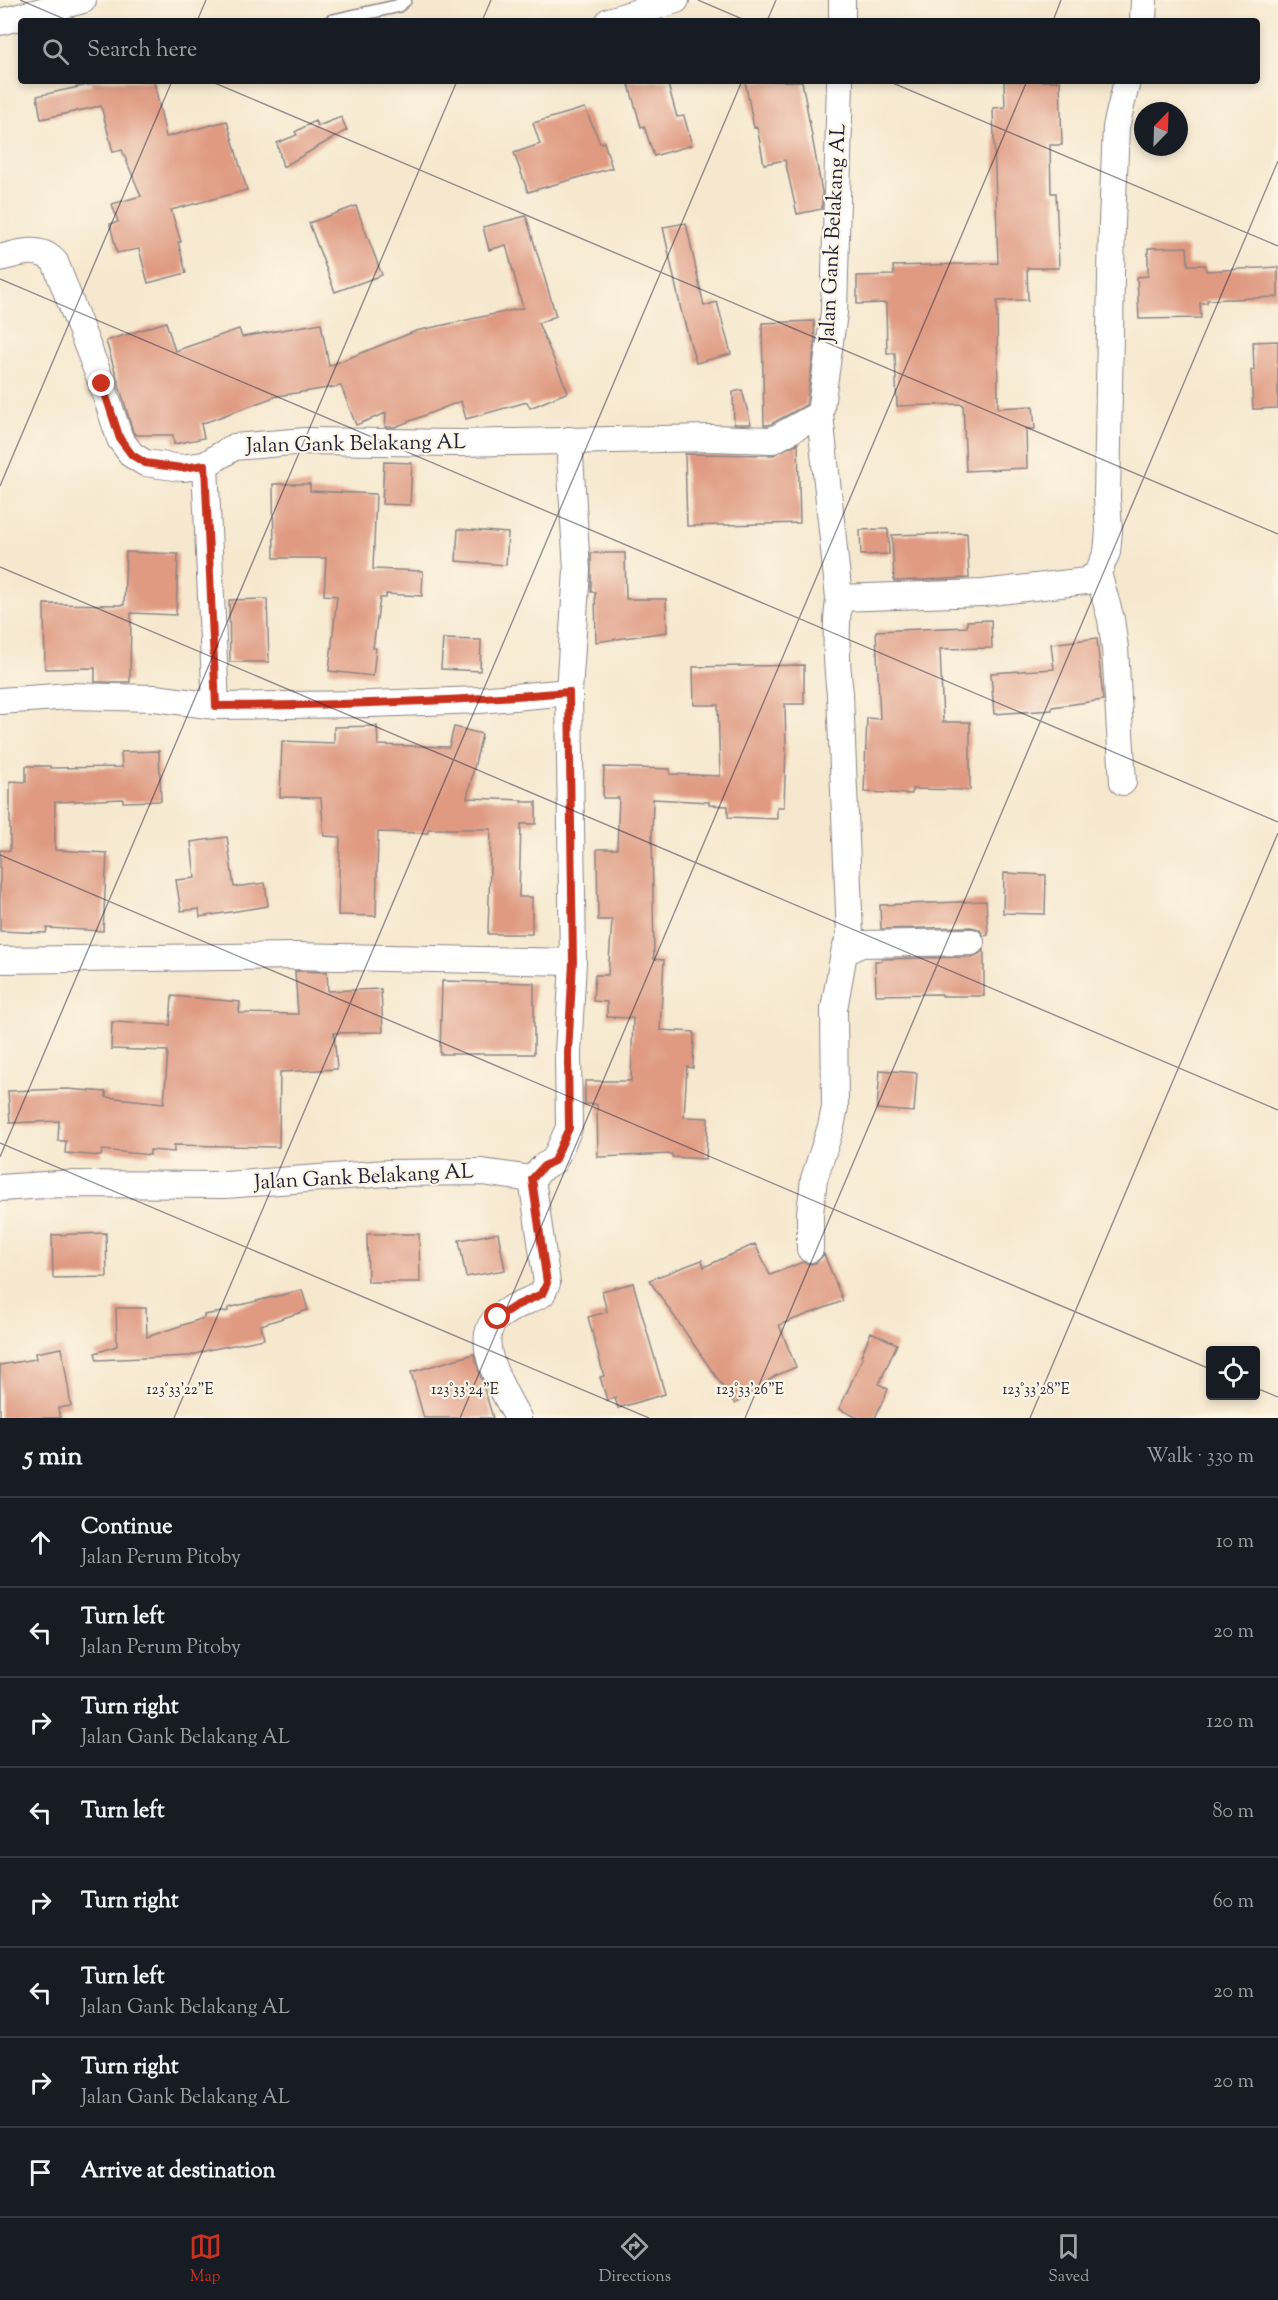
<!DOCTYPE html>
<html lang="en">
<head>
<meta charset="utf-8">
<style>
  :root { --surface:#171b24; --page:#242831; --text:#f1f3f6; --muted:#9ea1a6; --line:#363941; --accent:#c8321e }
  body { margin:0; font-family:"Sorts Mill Goudy",serif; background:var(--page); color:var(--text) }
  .controls { position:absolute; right:18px; bottom:18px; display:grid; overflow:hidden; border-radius:6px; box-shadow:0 3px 9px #0003 }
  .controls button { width:54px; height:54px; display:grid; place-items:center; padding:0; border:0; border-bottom:2px solid var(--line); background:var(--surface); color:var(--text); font:30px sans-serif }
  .compass { position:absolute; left:1134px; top:102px; width:54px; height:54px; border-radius:50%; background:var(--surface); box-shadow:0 3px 9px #0003; rotate:23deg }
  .stop { position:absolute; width:18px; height:18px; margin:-14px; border:4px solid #c8321e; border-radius:50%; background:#fff }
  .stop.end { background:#c8321e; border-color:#fff; box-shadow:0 2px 6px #0008 }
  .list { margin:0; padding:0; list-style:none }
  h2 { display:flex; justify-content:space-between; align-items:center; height:78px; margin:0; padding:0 24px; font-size:26px }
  h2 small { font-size:20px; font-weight:400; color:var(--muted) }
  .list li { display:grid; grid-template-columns:39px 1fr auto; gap:18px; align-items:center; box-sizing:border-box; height:90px; padding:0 24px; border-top:2px solid var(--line) }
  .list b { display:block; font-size:22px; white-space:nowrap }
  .list p { margin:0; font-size:20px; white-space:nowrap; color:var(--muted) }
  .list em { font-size:20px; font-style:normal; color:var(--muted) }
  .icon { flex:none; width:33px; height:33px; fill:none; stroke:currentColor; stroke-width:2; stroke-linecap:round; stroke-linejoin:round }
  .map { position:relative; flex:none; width:1278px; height:1418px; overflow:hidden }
  .search { position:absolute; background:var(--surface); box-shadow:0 3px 9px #0003; left:18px; right:18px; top:18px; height:66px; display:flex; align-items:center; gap:15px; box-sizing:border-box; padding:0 21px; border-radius:6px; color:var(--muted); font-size:22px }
  .sheet { height:798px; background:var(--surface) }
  nav { display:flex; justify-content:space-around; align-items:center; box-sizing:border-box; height:84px; border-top:2px solid var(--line); background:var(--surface); font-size:16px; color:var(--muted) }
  nav a { display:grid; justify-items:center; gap:3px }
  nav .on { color:var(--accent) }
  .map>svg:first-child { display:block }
  .building { fill:#df9a81 }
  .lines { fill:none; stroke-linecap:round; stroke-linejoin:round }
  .lane-casing { stroke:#8c8585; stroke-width:15 }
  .street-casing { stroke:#8c8585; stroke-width:28 }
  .lane { stroke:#fff; stroke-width:12 }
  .street { stroke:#fff; stroke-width:26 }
  .route { stroke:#c8321e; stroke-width:8 }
  .ticks { fill:none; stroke:#22223b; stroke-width:1.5; stroke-opacity:0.45 }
  .labels { text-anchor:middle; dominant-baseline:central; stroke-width:4.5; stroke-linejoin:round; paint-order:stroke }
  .street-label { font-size:21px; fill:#22223b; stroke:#fcf5e5 }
  .ticks-label { font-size:15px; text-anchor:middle; fill:#22223b; stroke:#fcf5e5; stroke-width:4.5; stroke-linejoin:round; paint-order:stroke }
</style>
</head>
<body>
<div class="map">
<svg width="1278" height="1418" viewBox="0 0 1278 1418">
  <rect width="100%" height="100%" fill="#fcf5e5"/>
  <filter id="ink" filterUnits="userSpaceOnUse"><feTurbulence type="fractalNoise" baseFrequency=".0167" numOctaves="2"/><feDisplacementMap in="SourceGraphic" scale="12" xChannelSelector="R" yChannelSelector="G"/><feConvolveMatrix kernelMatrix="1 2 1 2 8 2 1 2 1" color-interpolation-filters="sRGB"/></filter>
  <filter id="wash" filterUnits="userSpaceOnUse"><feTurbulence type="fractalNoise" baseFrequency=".008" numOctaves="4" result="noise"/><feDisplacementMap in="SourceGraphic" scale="24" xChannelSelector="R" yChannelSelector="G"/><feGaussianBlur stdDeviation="1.35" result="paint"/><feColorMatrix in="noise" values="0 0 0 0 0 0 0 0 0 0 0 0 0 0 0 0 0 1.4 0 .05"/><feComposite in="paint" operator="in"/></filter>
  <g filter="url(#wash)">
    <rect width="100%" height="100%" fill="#f6e8cf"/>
    <g id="blocks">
      <path class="building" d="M91 81H154L166 137 227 121 247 190 171 210 181 242H178L186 273 148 283 139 249 117 253 110 224 118 222 112 204 141 196 122 150 113 152 101 106 41 119 37 96 92 84Z
        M628 81H667L677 117 684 116 692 145 654 156 644 126 641 127Z
        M745 81H802L822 192V209L797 214 785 160 764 164 757 127 754 128Z
        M1004 81H1060L1062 145H1050L1051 193H1056L1059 268H1027L1028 300 997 301 998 408 1033 406 1035 429H1026L1027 468 966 471 963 404 897 406 895 353H887L886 303 857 304V276L894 275 893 266 998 263 993 108 1005 107Z
        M585 108 600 143 604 142 612 168 528 192 514 153 540 144 533 123Z
        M341 117 347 130 283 167 277 143 297 135 295 132 315 121 318 126Z
        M356 206 382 275 335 292 309 223Z
        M526 216 556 316 538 323 568 392 530 408 527 402 466 419 461 401 395 427H385L386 413 356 425 341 386 277 396 201 424 204 438 174 444 173 435H136L133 432 106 341 166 322 175 351 239 329 242 337 321 323 329 366 416 331 523 308 506 245 489 250 483 227Z
        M686 223 704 306 717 302 731 354 696 363 681 310 663 227Z
        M1187 247 1188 265H1205L1206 271 1278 267V297L1207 300V303H1200L1201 318 1139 319 1137 277 1148 276V248Z
        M814 321 815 344 806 405 769 425H764L762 323Z
        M1278 341V408L1253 409 1251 370H1254L1253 342Z
        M742 390 751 424H734L733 392Z
        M798 443 800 523 687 526 685 454 773 455Z
        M384 462 412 463 410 505 382 504Z
        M273 484H310V491L376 494 373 569 423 571 422 596 386 594V598H380L373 648H376L373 676 329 671 337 596 324 595 326 558H274Z
        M458 529 508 533 506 565 456 561Z
        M888 529 889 554 861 555 860 530Z
        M967 533 969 578 894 581 892 535Z
        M126 552 178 554 176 615 131 613 130 682H95V668L45 669 44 604 124 605Z
        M591 553H625L626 599H666L667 632 596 642 595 592H591Z
        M267 599 269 662H230L229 600Z
        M991 620 992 648 940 649 943 722H970V790L912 789V794L864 792 867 718 880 719 876 631 967 627V621Z
        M1097 638 1103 700 1052 707V710L994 714 991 673 1054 669 1051 644Z
        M443 639 481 640 480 671 441 669Z
        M804 665V704H785L786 749 784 807H777V819L728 817V806L709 805V802L653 799 652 838 654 959 664 960 660 1030 694 1032 693 1068 687 1067 684 1117 708 1118 706 1159 672 1157V1154L598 1157 597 1104H585V1081H631L633 1018 607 1017V1002L593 1001 595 975H608L612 920H598L597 849H617L619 798H603L604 767 670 769V774L720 776 718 705H694L693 667Z
        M377 726 378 745 449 747 454 727 482 734 467 798 522 800 521 802H536V824H521L519 897H532V934H488L491 829H428V833L378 832 376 916 338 915 340 837 324 836 321 798 280 797 282 741 334 743V727Z
        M159 751 161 801 123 802V799L55 802V850L107 853 103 931 47 928 46 933 0 931V850L10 851V781L26 782V766H50V768L122 767 121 752Z
        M227 837 234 887 265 883 268 906 200 917 199 909 181 911 176 880 195 878 191 842Z
        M1004 873 1046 875 1045 914 1003 913Z
        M986 901 988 935 984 936 979 929 971 927 881 929 880 905Z
        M984 949V996H942V994L876 995 875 961H882V959L971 957 979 954Z
        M295 971 327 972 328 991 381 989 383 1032 334 1033 337 1069 280 1072 279 1147 174 1145V1152L150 1150V1155L102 1150 101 1156 65 1153 66 1141H58L59 1121 10 1123 8 1091 67 1089 106 1092V1097L164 1103 168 1051 111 1049 112 1022 170 1025 172 996 240 1002 239 1013 298 1014Z
        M442 981 534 983V1054H440Z
        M880 1070 917 1073 914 1112 877 1109Z
        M106 1233 107 1277 53 1278 52 1235Z
        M498 1233 505 1270 466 1277 459 1240Z
        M367 1234H419L420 1282H368Z
        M755 1244 770 1275 803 1262 811 1264 817 1262 824 1254 843 1301 779 1325 796 1367 775 1376 735 1404 649 1280 702 1260 704 1267Z
        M633 1283 665 1394 618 1408 615 1398 607 1400 600 1377 604 1376 588 1317 607 1312 602 1291Z
        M302 1290 308 1310 261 1325 264 1339 208 1350 190 1356 97 1360 95 1353 117 1346 116 1308H146L147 1337 204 1318V1315L228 1311V1308Z
        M871 1332 897 1344 879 1384 888 1389 875 1418H858L839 1409 863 1357 861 1356Z
        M62 1348 71 1406 58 1408 60 1418H0V1365L36 1359 35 1353Z
        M474 1354 493 1418H424L411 1372Z"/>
    </g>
  </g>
  <g filter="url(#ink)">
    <use href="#blocks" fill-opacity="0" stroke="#8c8585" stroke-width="1.5"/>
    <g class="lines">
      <defs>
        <path id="lane" d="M331 21 398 6 405 0"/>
        <path id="street" d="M609 21 676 0
          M842 21V0
          M1143 21 1144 0
          M0 22 83 0
          M840 81 834 313 820 414 839 598C835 631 836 661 840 694L850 935 844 953
          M0 258C19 253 40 245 55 262L102 384 120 439 132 455 145 463 182 468 205 465 234 447 305 441 460 443 711 438 773 440 820 414
          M205 465 216 706
          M1098 573 1111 619 1115 648 1123 782
          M839 598 983 593 1086 581 1098 573 1107 552 1109 531 1107 498 1112 222 1116 127 1127 81
          M0 701 70 696 155 698 216 706 370 704 480 700 569 692
          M0 960 293 956 573 962 569 692 577 570 569 440
          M0 1188 59 1184 225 1185 387 1173 482 1172 532 1179 544 1166 554 1161 569 1128 568 1053 573 962
          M810 1249V1213L814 1179 831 1127 835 1107 834 1009 844 953 861 944 971 942
          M518 1418C505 1394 472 1342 496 1319 509 1307 527 1302 542 1294L547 1283 532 1179"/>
      </defs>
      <use href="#lane" class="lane-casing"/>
      <use href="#street" class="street-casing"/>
      <use href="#lane" class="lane"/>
      <use href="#street" class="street"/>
    </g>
  </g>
  <g class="lines" filter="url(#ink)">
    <path class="route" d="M102 384 120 439 132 455 145 463 182 468 205 465 216 706C334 705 451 702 569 692L573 962 568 1053 569 1128 554 1161 544 1166 532 1179 547 1283 542 1294 515 1306 498 1317"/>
  </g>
  <path class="ticks" d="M20 0 69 21M698 0 747 21M197 21 206 0M482 21 491 0M767 21 776 0M1053 21 1061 0M210 81 1278 534M888 81 1278 246M0 279 1278 822M0 486 172 81M0 567 1278 1110M0 855 1210 1369M0 1143 649 1418M0 1157 457 81M1256 1388 1278 1397M174 1418 742 81M460 1418 1027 81M745 1418 1278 161M1030 1418 1278 833"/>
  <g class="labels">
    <g class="street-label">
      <text transform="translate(834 233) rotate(-87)">Jalan Gank Belakang AL</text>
      <text transform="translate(356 445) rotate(-1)">Jalan Gank Belakang AL</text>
      <text transform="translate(364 1178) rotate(-3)">Jalan Gank Belakang AL</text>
    </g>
  </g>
  <g class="ticks-label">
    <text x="180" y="1394">123°33'22"E</text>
    <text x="465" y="1394">123°33'24"E</text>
    <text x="750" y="1394">123°33'26"E</text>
    <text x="1036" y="1394">123°33'28"E</text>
  </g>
</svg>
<div class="controls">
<button><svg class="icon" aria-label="locate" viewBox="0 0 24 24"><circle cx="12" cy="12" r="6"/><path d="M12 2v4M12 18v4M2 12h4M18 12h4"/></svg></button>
</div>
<svg class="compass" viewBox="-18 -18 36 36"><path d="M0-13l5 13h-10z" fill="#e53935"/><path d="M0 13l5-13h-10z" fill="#9ea1a6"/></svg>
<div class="stop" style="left:498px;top:1317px"></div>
<div class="stop end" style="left:102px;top:384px"></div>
<div class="search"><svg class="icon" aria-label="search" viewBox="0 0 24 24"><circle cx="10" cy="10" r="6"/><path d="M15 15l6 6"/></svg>Search here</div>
</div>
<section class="sheet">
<h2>5 min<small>Walk · 330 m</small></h2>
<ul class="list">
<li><svg class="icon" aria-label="ahead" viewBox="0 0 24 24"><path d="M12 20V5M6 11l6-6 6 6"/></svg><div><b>Continue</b><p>Jalan Perum Pitoby</p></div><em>10 m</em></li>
<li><svg class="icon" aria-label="left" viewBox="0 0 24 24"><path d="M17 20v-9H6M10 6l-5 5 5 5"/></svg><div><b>Turn left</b><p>Jalan Perum Pitoby</p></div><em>20 m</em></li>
<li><svg class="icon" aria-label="right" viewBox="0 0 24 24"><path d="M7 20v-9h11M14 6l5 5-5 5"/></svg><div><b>Turn right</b><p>Jalan Gank Belakang AL</p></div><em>120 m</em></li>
<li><svg class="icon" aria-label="left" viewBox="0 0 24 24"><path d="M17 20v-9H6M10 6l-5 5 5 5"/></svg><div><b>Turn left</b></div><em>80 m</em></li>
<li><svg class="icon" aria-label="right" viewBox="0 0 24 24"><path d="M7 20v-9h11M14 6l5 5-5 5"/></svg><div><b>Turn right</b></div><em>60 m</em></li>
<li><svg class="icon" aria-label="left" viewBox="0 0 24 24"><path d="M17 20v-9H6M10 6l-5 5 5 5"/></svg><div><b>Turn left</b><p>Jalan Gank Belakang AL</p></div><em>20 m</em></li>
<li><svg class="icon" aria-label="right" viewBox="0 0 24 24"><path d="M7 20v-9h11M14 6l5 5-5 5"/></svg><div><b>Turn right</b><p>Jalan Gank Belakang AL</p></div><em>20 m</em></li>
<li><svg class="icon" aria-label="arrive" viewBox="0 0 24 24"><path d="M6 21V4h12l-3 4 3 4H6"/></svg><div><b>Arrive at destination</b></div></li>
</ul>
</section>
<nav>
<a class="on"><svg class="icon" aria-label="map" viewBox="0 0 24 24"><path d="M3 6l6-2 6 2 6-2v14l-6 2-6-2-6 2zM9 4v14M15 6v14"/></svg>Map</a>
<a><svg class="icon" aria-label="directions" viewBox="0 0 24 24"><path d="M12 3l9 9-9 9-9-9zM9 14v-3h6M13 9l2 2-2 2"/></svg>Directions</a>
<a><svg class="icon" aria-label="saved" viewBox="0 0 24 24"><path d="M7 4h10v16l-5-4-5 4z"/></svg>Saved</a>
</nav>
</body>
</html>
